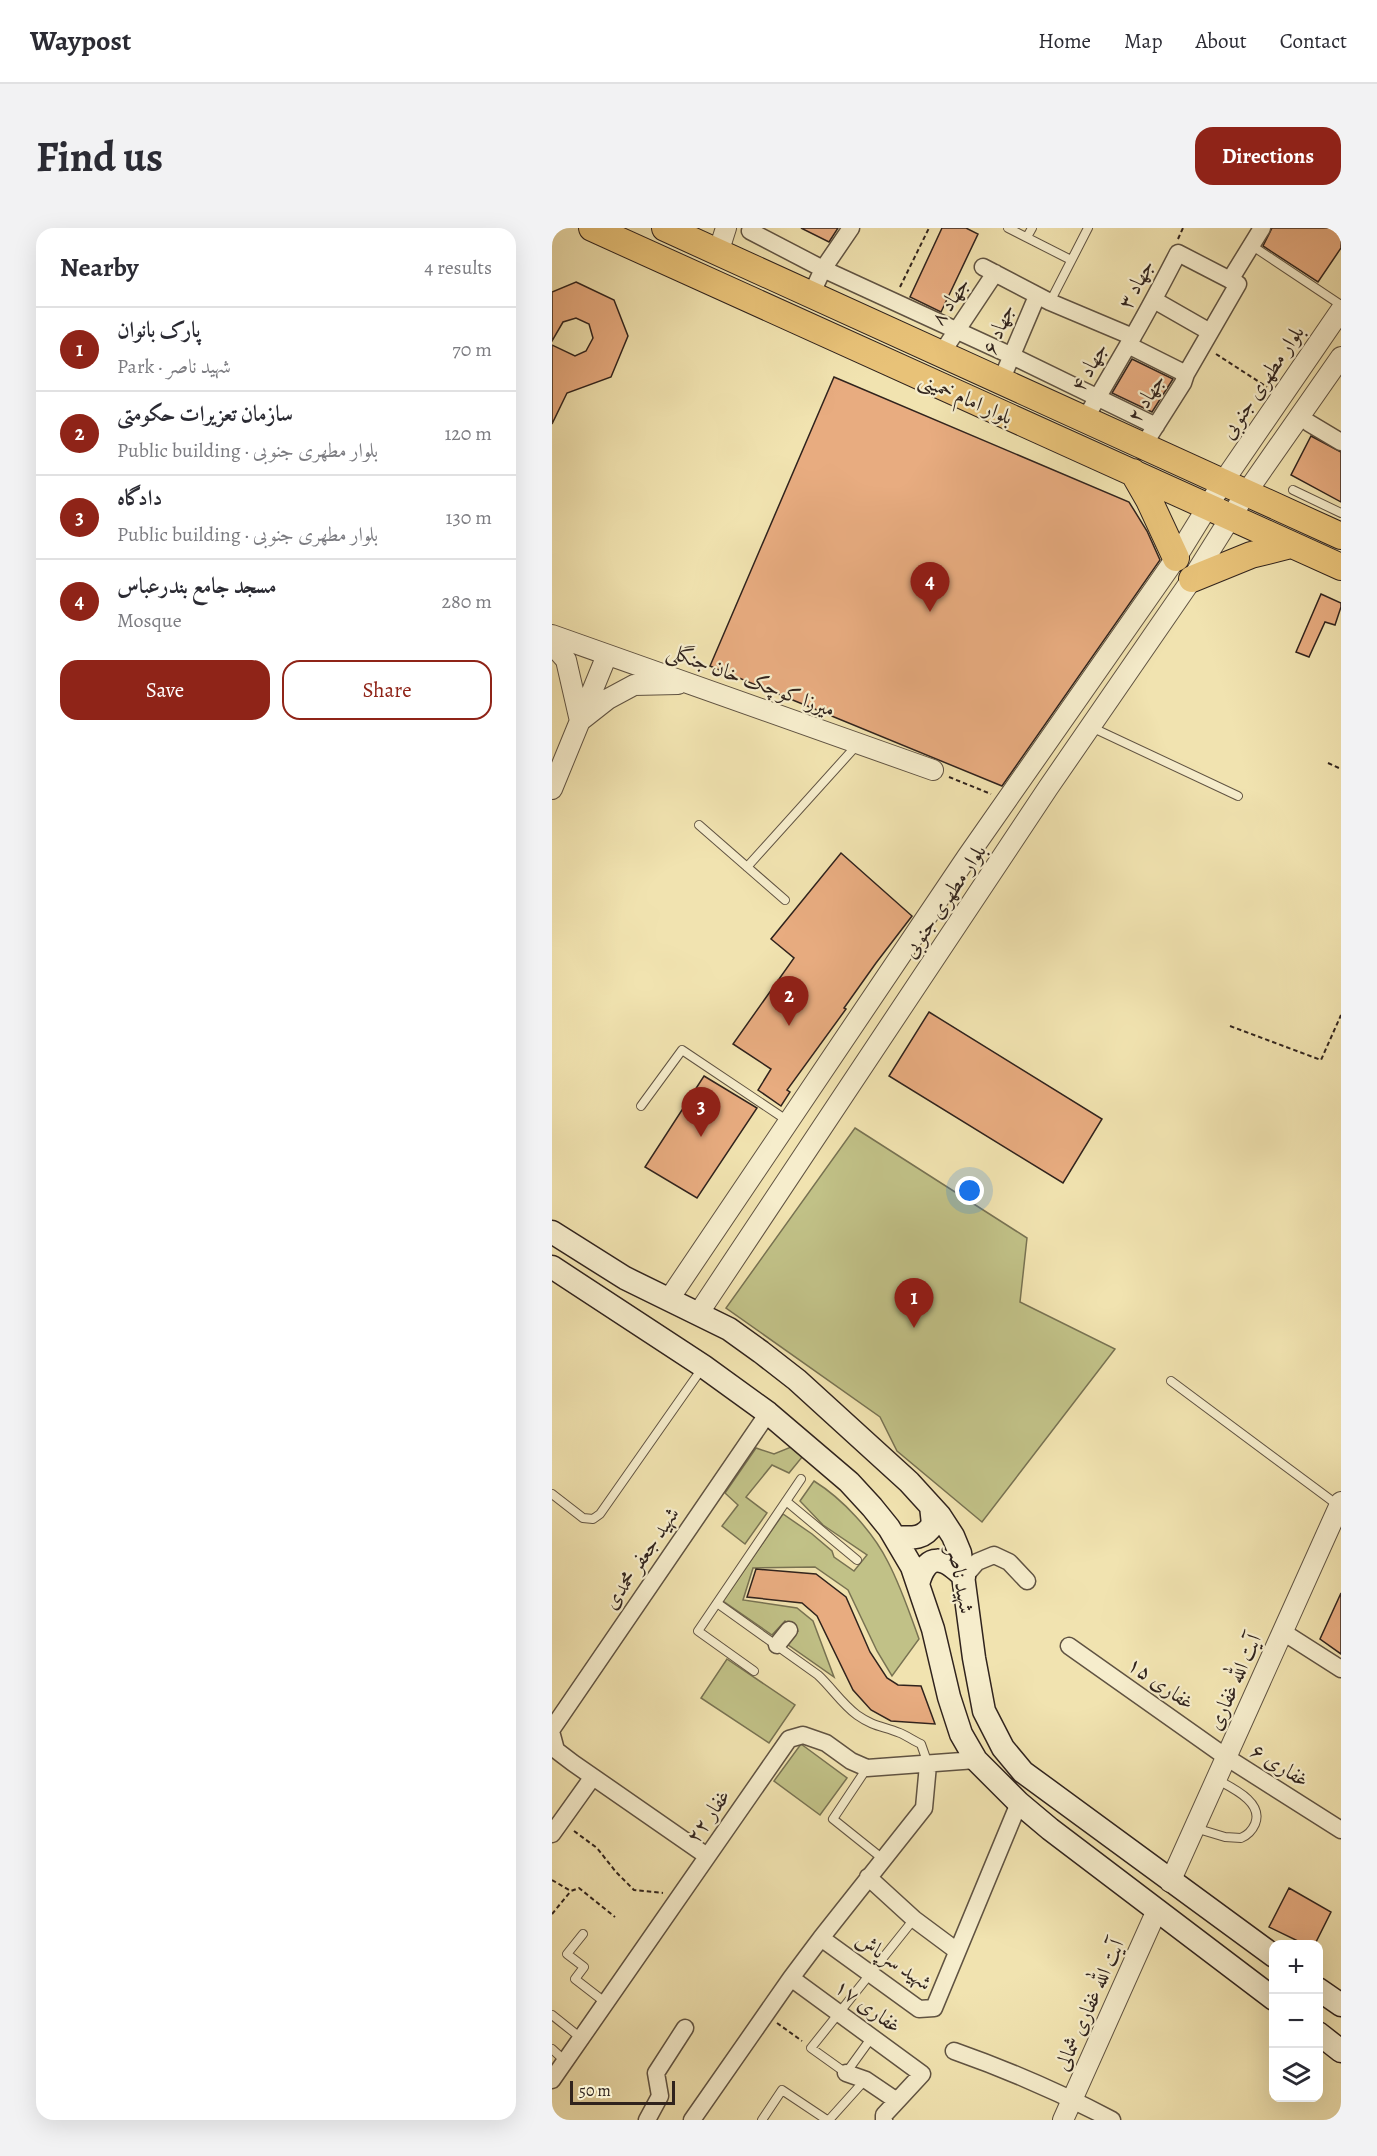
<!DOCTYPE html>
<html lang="en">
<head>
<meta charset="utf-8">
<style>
  :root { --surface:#fff; --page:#f2f2f3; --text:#2b2b33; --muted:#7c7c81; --line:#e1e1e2; --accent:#8f2418 }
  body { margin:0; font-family:Alegreya,Amiri,serif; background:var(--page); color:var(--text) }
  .controls { position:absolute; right:18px; bottom:18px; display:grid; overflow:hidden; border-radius:12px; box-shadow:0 6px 24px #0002 }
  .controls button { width:54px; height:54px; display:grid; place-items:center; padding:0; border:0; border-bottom:2px solid var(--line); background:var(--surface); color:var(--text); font:30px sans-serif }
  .scale { position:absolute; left:18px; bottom:15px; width:105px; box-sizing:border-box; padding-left:6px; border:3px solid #30231d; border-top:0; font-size:16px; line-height:21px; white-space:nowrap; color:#30231d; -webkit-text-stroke:4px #f6edcc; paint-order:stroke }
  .you { position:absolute; left:418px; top:963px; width:21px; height:21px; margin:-15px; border:4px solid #fff; border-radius:50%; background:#1a73e8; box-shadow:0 0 0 9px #1a73e833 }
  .badge { display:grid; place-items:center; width:39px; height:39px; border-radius:50%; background:var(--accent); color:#fff; font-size:20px; font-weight:700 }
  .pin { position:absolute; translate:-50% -50px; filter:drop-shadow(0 2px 3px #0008) }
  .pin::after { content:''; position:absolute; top:32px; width:21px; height:18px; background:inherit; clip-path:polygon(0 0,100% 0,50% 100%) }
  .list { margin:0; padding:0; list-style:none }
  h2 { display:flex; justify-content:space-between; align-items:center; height:78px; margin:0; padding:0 24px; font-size:26px }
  h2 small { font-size:20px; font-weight:400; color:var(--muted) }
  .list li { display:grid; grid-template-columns:39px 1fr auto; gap:18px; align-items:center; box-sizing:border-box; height:84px; padding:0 24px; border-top:2px solid var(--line) }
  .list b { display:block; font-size:22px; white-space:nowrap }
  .list p { margin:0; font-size:20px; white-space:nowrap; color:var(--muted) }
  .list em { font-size:20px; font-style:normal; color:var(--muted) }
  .actions { display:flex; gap:12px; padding:18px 24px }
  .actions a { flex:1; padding:14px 0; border:2px solid var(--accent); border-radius:18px; text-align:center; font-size:21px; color:var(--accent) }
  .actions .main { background:var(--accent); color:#fff }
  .icon { flex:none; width:33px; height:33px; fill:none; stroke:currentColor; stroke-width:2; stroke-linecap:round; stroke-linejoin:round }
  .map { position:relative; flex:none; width:789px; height:1892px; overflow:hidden; border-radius:18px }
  header { display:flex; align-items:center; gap:36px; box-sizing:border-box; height:84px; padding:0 30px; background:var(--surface); border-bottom:2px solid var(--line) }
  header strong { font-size:28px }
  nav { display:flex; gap:33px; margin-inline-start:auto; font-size:21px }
  .intro { display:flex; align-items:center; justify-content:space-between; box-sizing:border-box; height:144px; padding:0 36px }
  h1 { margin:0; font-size:42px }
  .button { padding:15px 27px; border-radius:18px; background:var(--accent); color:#fff; font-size:21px; font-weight:700 }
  main { display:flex; gap:36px; padding:0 36px }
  aside { flex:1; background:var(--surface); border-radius:18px; box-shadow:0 6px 24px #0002 }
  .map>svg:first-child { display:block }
  .green { fill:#c1c187; stroke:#787252; stroke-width:1.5 }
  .building { fill:#e8ac80; stroke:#30231d; stroke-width:1.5 }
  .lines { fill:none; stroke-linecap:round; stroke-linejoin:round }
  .service-casing { stroke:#605342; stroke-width:10 }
  .minor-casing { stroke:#605342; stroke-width:19 }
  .tertiary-casing { stroke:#605342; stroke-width:22 }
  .secondary-casing { stroke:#30231d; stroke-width:25 }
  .primary-casing { stroke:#30231d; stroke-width:28 }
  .path { stroke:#30231d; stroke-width:2; stroke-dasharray:4.5 3; stroke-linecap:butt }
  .service { stroke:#f6edcc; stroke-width:8 }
  .minor { stroke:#f6edcc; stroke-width:16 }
  .tertiary { stroke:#f6edcc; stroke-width:20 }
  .secondary { stroke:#f6edcc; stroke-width:22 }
  .primary { stroke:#e8c278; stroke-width:26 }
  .labels { text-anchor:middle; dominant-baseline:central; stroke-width:4.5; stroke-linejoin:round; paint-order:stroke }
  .street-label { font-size:21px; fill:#30231d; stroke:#f6edcc }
</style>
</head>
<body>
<header>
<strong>Waypost</strong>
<nav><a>Home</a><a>Map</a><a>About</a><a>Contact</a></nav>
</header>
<div class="intro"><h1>Find us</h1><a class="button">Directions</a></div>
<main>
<aside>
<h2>Nearby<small>4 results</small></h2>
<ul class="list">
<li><span class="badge">1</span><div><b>پارک بانوان</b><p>Park · شهید ناصر</p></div><em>70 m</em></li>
<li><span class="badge">2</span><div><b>سازمان تعزیرات حکومتی</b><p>Public building · بلوار مطهری جنوبی</p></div><em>120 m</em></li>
<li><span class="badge">3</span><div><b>دادگاه</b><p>Public building · بلوار مطهری جنوبی</p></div><em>130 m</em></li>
<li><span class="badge">4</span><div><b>مسجد جامع بندرعباس</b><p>Mosque</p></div><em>280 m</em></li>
</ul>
<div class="actions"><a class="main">Save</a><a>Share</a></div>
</aside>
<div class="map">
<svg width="789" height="1892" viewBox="0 0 789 1892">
  <rect width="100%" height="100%" fill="#f1e3b0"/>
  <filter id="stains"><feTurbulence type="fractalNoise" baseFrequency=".00333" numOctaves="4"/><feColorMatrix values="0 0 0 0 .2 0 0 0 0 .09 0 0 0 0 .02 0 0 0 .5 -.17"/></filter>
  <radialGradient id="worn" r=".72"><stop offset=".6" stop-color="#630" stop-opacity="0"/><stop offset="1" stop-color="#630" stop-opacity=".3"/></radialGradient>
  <path class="green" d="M303 900 475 1010 468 1074 563 1121 430 1294 345 1223 328 1189 174 1080Z
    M239 1219 251 1228 237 1245 220 1237 194 1269 215 1285 193 1316 170 1298 186 1277 173 1265 204 1220 222 1226Z
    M262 1253C291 1271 321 1304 336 1334 349 1359 358 1386 367 1411L340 1448 325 1423 296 1362 263 1339 201 1340 191 1372 245 1380 261 1393 282 1449 235 1416 246 1403 233 1393 220 1407 171 1373 231 1286 260 1306 280 1323 282 1329 302 1343 315 1327 271 1297 248 1273Z
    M175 1431 243 1477 217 1515 149 1470Z
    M249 1516 295 1550 268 1587 222 1553Z"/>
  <path class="building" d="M249 0H286L277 14Z
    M390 0H414L426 6 389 84 358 69Z
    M720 0H789V20L766 54 711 18Z
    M24 54 62 72 76 108 59 149 15 165 0 196V117L23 128 34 123 41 110 37 96 24 90 11 94 0 113V64Z
    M580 131 621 151 600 184 560 165Z
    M282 149 577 274 595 303 608 332 450 558 158 438Z
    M759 208 789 224V274L739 247Z
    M769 366 789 375V379L783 397 773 394 757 429 744 424Z
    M289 625 360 688 324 735 292 780 294 781 235 862 238 864 229 878 206 862 219 841 181 816 242 730 219 711Z
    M377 784 550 891 511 955 337 848Z
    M152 848 205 880 145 970 93 939Z
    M204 1341 264 1346 294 1369 318 1424 335 1450 346 1457 369 1458 383 1496 339 1493 319 1482 301 1462 265 1388 250 1375 195 1369Z
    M789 1365V1426L768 1411Z
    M737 1660 779 1684 763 1716H752L717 1699Z"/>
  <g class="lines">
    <defs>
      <path id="service" d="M456 0 519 32
        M475 9 480 0
        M699 17 789 77
        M498 74 536 0
        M741 262 789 285
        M539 499 686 568
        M147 597 233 672
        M195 639 305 517
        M89 878 130 822 236 893
        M619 1153 787 1278
        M0 1266 31 1290 41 1291 48 1286 151 1139
        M234 1273 305 1332
        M165 1375 266 1447C280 1460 290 1476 305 1487 322 1499 331 1498 348 1505 355 1508 362 1513 369 1516L376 1536
        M202 1443 146 1403 249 1251
        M315 1540 281 1591 331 1631
        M643 1600 673 1609 689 1610C696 1607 700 1603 703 1596 712 1574 680 1560 664 1551
        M31 1706 15 1726 32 1739 23 1751 54 1775
        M0 1787 29 1810
        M320 1809 294 1845 259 1820 362 1691
        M0 1821 13 1833
        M210 1892 230 1862 275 1892
        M277 1892 313 1852"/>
      <path id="minor" d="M198 3 271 41 458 127 604 198
        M431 39 498 74 581 109
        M678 52 710 0
        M259 67 271 41 299 0
        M602 72 658 104
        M389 126 443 45
        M449 153 485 68
        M533 191 576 117C594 87 610 56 626 25L686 56 634 146 576 117
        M757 195 789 214
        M598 207 631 155 634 146
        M412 1349 425 1334 442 1327 457 1334 475 1353
        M731 1404 789 1441
        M225 1417 237 1402
        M517 1418 674 1529 789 1602
        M0 1501 216 1185
        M0 1507 4 1522 21 1535 155 1628
        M376 1537 372 1580 269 1710 367 1781 382 1780 467 1575
        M0 1606 40 1550
        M316 1649 362 1691 405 1723
        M239 1750 269 1710
        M402 1823C456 1842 509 1865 560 1892
        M294 1845 314 1852 345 1873 332 1887V1892
        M0 1852 237 1511 251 1507 274 1515 299 1533 315 1540 424 1532
        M95 1892 108 1868 104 1845 133 1800
        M140 1892 239 1750 370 1846 345 1873"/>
      <path id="tertiary" d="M166 25 174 0
        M0 407 381 542
        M0 416 14 432 28 493 56 471 82 457 126 456
        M0 561 55 427
        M117 1071 415 629 624 330 671 254 789 82
        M146 1086 496 560 640 351 694 265 789 129
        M618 1654 789 1274
        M511 1892 605 1682"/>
      <path id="secondary" d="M0 1004 73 1050 177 1101 209 1124 245 1152 357 1254 388 1288 401 1308 408 1325 422 1430 432 1483 451 1520 471 1544 722 1728
        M0 1039 151 1138 216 1185 297 1254 320 1279 337 1300 360 1339 381 1401 397 1469 409 1506 424 1532 467 1575 498 1601 722 1771
        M343 1309C359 1310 372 1312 381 1296L379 1278
        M366 1356C375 1323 392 1329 412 1349
        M766 1761 789 1777
        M766 1805 789 1823"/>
      <path id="primary" d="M40 0 789 339
        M113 0 789 308
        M581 244 597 272 624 330
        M640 351 699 327 739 317"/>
    </defs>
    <use href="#service" class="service-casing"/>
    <use href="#minor" class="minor-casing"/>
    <use href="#tertiary" class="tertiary-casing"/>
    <use href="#secondary" class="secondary-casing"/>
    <use href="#primary" class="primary-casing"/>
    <path class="path" d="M626 11 631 0
      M348 59 377 0
      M664 126 715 159
      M776 535 789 541
      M397 549 439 566
      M678 798 769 832 789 787
      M22 1603 45 1620 64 1644 82 1662 111 1665
      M0 1652 19 1663 27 1660 63 1689
      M0 1686 19 1663
      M225 1795 250 1813"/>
    <use href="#service" class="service"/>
    <use href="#minor" class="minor"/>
    <use href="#tertiary" class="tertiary"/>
    <use href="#secondary" class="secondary"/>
    <use href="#primary" class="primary"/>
  </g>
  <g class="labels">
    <g class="street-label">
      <text transform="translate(584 56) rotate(-62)">جهاد ۳</text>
      <text transform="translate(398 73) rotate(-56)">جهاد ۸</text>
      <text transform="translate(446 101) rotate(-67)">جهاد ۶</text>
      <text transform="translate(537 139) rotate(-60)">جهاد ۴</text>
      <text transform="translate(710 154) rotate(-56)">بلوار مطهری جنوبی</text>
      <text transform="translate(414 170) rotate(24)">بلوار امام خمینی</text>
      <text transform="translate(594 170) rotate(-58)">جهاد ۲</text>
      <text transform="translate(199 452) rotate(20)">میرزا کوچک خان جنگلی</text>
      <text transform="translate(392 673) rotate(-56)">بلوار مطهری جنوبی</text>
      <text transform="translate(89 1330) rotate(-56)">شهید جعفر محمدی</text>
      <text transform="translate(409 1352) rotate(79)">شهید ناصر</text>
      <text transform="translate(682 1454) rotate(-66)">آیت الله غفاری</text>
      <text transform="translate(609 1455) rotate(35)">غفاری ۱۵</text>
      <text transform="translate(728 1537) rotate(32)">غفاری ۶</text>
      <text transform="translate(156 1588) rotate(-55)">غفار ۲۲</text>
      <text transform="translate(342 1733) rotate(34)">شهید سرپاش</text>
      <text transform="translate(537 1777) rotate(-66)">آیت الله غفاری شمالی</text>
      <text transform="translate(316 1778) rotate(36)">غفاری ۱۷</text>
    </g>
  </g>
  <rect width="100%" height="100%" filter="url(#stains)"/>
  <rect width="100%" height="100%" fill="url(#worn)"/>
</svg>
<div class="controls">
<button>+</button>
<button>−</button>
<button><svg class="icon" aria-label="layers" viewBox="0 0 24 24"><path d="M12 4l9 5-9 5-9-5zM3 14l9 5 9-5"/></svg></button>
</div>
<div class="scale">50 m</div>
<div class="you"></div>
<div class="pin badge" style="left:362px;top:1100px">1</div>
<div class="pin badge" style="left:237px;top:798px">2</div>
<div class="pin badge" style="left:149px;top:909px">3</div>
<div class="pin badge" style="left:378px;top:384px">4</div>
</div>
</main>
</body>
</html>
